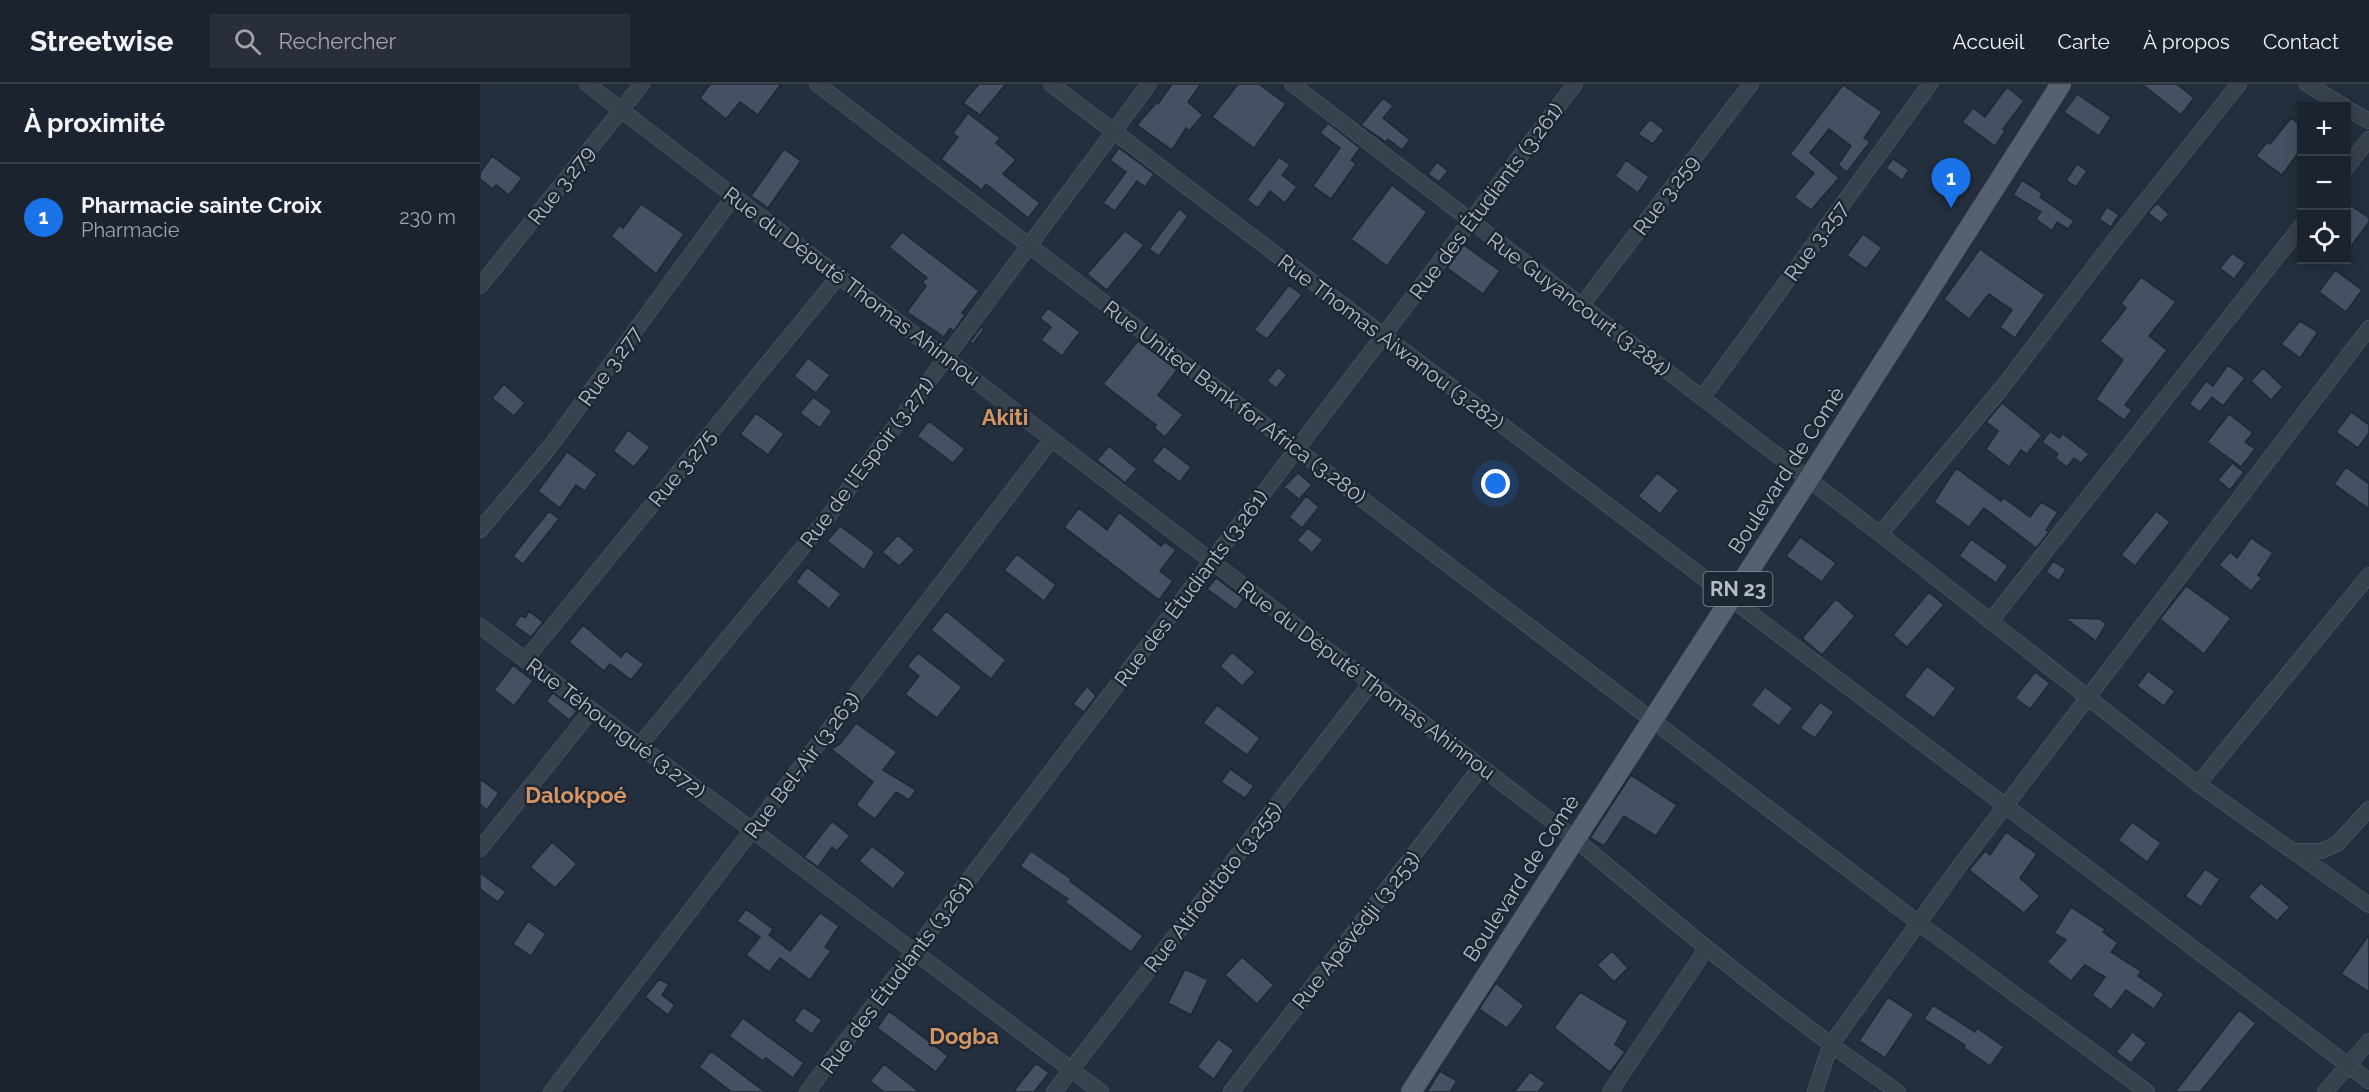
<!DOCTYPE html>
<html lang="fr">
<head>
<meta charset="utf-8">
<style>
  :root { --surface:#1b232e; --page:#282f3a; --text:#f1f3f6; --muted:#a0a4aa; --line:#39404a; --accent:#1a73e8 }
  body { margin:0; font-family:Raleway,sans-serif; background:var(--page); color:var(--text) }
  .controls { position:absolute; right:18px; top:18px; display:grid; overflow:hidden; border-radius:0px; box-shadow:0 3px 15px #0003 }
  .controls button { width:54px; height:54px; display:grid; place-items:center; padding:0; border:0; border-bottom:2px solid var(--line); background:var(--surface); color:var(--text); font:30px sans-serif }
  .you { position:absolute; left:1016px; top:400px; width:21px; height:21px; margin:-15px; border:4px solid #fff; border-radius:50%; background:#1a73e8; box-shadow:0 0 0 9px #1a73e833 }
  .badge { display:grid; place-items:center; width:39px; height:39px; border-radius:50%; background:var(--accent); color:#fff; font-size:20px; font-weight:700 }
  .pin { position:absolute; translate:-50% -50px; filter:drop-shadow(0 2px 3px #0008) }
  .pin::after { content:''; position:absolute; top:32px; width:21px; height:18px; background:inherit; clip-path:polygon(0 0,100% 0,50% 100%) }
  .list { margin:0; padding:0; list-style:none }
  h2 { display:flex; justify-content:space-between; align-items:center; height:78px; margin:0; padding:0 24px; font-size:26px }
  h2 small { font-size:20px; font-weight:400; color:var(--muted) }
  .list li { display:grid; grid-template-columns:39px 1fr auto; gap:18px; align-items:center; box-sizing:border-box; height:108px; padding:0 24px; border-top:2px solid var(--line) }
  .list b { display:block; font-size:22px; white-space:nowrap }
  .list p { margin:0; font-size:20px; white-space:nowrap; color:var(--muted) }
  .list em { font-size:20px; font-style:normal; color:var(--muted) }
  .icon { flex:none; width:33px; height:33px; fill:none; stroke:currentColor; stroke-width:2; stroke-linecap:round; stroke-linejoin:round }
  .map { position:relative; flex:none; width:1889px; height:1008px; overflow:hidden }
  header { display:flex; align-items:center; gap:36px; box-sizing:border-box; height:84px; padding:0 30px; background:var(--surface); border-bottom:2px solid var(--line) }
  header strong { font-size:28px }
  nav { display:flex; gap:33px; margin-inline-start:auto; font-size:21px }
  .search { width:420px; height:54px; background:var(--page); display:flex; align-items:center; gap:15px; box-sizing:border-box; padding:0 21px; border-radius:0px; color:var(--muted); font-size:22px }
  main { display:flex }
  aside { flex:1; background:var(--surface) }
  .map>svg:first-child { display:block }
  .building { fill:#455162; stroke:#1f2835; stroke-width:1.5 }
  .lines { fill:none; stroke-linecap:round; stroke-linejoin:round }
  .minor-casing { stroke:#565f6c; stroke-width:16 }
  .major-casing { stroke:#414a57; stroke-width:21 }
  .minor { stroke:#38414e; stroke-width:15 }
  .major { stroke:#56606e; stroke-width:20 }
  .labels { text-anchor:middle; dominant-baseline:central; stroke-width:5; stroke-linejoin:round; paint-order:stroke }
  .shield { fill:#1d2633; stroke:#878f9c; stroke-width:1.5 }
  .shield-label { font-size:20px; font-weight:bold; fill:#b4bcc9 }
  .street-label { font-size:21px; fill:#b4bcc9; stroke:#1d2633 }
  .neighbourhood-label { font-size:22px; font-weight:bold; fill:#d59563; stroke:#1d2633 }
</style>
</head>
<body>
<header>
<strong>Streetwise</strong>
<div class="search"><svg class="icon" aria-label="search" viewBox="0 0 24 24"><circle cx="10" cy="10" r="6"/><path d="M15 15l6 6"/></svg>Rechercher</div>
<nav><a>Accueil</a><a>Carte</a><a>À propos</a><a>Contact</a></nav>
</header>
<main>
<aside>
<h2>À proximité<small></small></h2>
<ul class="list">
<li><span class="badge">1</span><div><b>Pharmacie sainte Croix</b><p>Pharmacie</p></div><em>230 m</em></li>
</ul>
</aside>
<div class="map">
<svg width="1889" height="1008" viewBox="0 0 1889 1008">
  <rect width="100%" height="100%" fill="#242f3e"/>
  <path class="building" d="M230 0H301L278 31 260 18 246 35 220 14Z
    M499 0H526L500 31 483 19Z
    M692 0H721L708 18 723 31 709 47 706 44 692 66 657 41 676 19 678 20Z
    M758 0H779L806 20 774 64 732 33Z
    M1662 0H1697L1714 14 1701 31Z
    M1363 1 1402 28 1384 54 1390 58 1367 88 1358 81 1371 62 1349 45 1330 69 1359 94 1331 126 1314 113 1334 89 1310 70Z
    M1527 3 1544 17 1523 45 1525 47 1515 62 1482 38 1493 24 1505 33Z
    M1597 10 1631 33 1619 52 1584 28Z
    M903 14 913 22 903 34 930 56 922 66 908 55 906 58 881 41Z
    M488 29 520 54 516 59 536 76 523 90 560 119 548 134 506 100 502 106 461 75 478 53 473 49Z
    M1811 34 1821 42V65L1802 91 1776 72 1787 58 1790 60Z
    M1170 35 1184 46 1173 60 1158 50Z
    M848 39 880 64 871 76 876 80 851 115 833 102 860 64 840 49Z
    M639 64 674 90 665 103 657 97 635 127 623 119 646 88 630 76Z
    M304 65 321 77 288 124 271 112Z
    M12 72 42 94 29 111 16 101 13 105 0 95V89Z
    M799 73 810 81 802 91 817 103 805 119 790 107 778 124 767 116Z
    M1413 75 1429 86 1422 96 1406 84Z
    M1146 76 1169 93 1158 109 1135 92Z
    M957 78 968 87 959 98 948 90Z
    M1597 80 1607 87 1596 103 1586 96Z
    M1542 96 1562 109 1560 113 1594 137 1588 145 1577 138 1572 147 1556 135 1561 128 1533 111Z
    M912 101 947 128 907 182 871 155Z
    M1866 118 1889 134V138L1866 169Z
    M1677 119 1689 130 1681 139 1668 129Z
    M161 120 204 150 176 190 131 152 140 141 143 144Z
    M1627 123 1639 131 1631 143 1619 135Z
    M699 125 708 132 679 172 669 165Z
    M645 147 664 161 627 206 607 190Z
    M422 148 499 207 482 229 485 231 474 247 470 244 464 253 427 228 446 202 442 198 447 194 409 163Z
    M1383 150 1402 164 1386 185 1367 171Z
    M984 161 1020 187 1003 210 967 184Z
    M1500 165 1565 211 1535 254 1520 243 1532 226 1509 210 1489 235 1464 215Z
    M1752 169 1766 179 1754 195 1740 184Z
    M1855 186 1882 206 1866 228 1839 208Z
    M1661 193 1696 218 1669 252 1687 266 1645 321 1652 326 1644 336 1616 315 1643 276 1620 257 1646 224 1641 219Z
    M809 201 822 211 787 255 774 246Z
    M568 224 600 248 582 272 561 256 571 243 560 234Z
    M1820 237 1838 248 1820 274 1801 260Z
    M501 243 504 245 493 260 490 258Z
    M658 257 697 286 678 311 703 331 685 353 674 344 676 341 623 300Z
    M328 274 350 291 336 309 314 292Z
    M1748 281 1765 294 1743 322 1732 313 1720 328 1709 320 1726 297 1733 302Z
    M798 283 807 291 796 304 787 297Z
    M1783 284 1803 303 1791 316 1771 297Z
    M24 300 45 319 34 332 12 314Z
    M333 313 352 327 340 344 320 329Z
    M1522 319 1562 351 1547 370 1541 366 1529 383 1506 365 1518 347 1506 338Z
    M1871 328 1889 341V349L1878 364 1856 348Z
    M276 329 304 350 288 371 260 350Z
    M1749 330 1773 349 1765 358 1775 365 1761 383 1727 358Z
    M449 337 485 365 473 379 437 352Z
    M148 346 170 363 154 383 133 367Z
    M1570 347 1579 354 1583 350 1609 370 1601 379 1594 374 1587 383 1575 374 1578 370 1562 358Z
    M629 362 657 385 645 399 617 376Z
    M684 362 711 383 700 398 672 377Z
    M87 368 117 390 105 407 96 401 80 424 58 407Z
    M1752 379 1764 388 1750 406 1738 396Z
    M1866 383 1889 400V425L1854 400Z
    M1476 384 1521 417 1524 414 1550 433 1561 418 1578 428 1566 446 1569 448 1556 464 1504 424 1489 443 1454 418Z
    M818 389 832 401 819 415 804 403Z
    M1177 389 1199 406 1180 430 1158 412Z
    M826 412 839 423 822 444 809 433Z
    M599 424 627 446 639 428 681 462 685 458 696 466 680 487 693 497 679 516 584 443Z
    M69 427 79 435 43 480 33 472Z
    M1676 427 1690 438 1655 482 1641 471Z
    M360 442 395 468 384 486 347 457Z
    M828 444 843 456 832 469 817 456Z
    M418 451 435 466 419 482 402 468Z
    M1320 453 1356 479 1342 498 1306 472Z
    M1771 454 1793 469 1778 491 1782 494 1771 507 1739 481 1750 468 1757 474Z
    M1491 455 1528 482 1516 499 1479 472Z
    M537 470 576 501 564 517 524 486Z
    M1573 477 1586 485 1579 497 1566 488Z
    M327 483 361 510 349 525 316 498Z
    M736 494 764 515 756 526 727 505Z
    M1706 502 1751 534 1724 570 1680 535Z
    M1449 508 1464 521 1427 563 1413 551Z
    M1356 515 1375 532 1342 571 1322 554Z
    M49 527 63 538 51 553 34 541 41 531 45 534Z
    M466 527 526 576 511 595 451 546Z
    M1585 534 1620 535 1626 540 1616 557Z
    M103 541 141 573 146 567 164 580 151 596 130 580 124 587 89 558Z
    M752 568 775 588 762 602 740 582Z
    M438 569 482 603 457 634 425 610 439 592 427 582Z
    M33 581 53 597 34 622 14 606Z
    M1447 582 1476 604 1454 634 1424 612Z
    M1668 587 1695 607 1684 622 1657 602Z
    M1555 588 1570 599 1550 625 1535 614Z
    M607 602 616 612 604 628 593 620Z
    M1285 603 1313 624 1299 642 1271 621Z
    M73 609 97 627 89 636 66 617Z
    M1340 618 1354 628 1335 654 1320 644Z
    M737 621 780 654 767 671 723 639Z
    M376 639 417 668 403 686 436 706 429 716 416 708 395 735 376 721 393 698 351 665 360 660Z
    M750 685 774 702 765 714 741 698Z
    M1151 691 1197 721 1176 752 1144 732 1124 762 1110 754Z
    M0 695 19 709 7 726 0 720Z
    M352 737 370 752 357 767 352 763 338 783 324 773Z
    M1652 738 1681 759 1667 778 1638 756Z
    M1526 748 1557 770 1540 794 1560 812 1544 829 1489 786 1505 767 1510 771Z
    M72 758 97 780 75 804 50 783Z
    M392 762 426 789 413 805 379 777Z
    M551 767 591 795 590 797 663 852 651 868 585 818 588 815 540 782Z
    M1725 785 1740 795 1721 823 1705 812Z
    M0 789 26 808 18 818 0 805Z
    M1781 799 1810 823 1797 837 1768 813Z
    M1591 823 1625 845 1623 848 1638 859 1631 868 1661 887 1658 892 1684 910 1674 925 1646 906 1631 926 1612 911 1625 893 1605 881 1591 897 1567 878 1586 856 1574 849Z
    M266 825 293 845 289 851 310 867 340 829 359 842 345 863 351 867 330 896 300 874 289 888 266 871 280 853 257 837Z
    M48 837 66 850 51 872 33 860Z
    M1889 851V908L1861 890Z
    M1132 867 1148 884 1134 898 1117 881Z
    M762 873 794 901 777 920 745 891Z
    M705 885 728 896 711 931 688 919Z
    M179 895 189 900 182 911 195 921 188 931 165 913Z
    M1016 899 1044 922 1027 944 999 925Z
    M1100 908 1148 937 1135 960 1145 968 1130 988 1074 944Z
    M1408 913 1434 930 1405 974 1379 957Z
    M1453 921 1495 948 1497 944 1524 963 1510 982 1484 964 1485 961 1444 935Z
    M323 923 342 936 332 950 314 937Z
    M1759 926 1776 939 1720 1008H1695Z
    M409 927 468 972 456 988 397 944Z
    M263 934 324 979 313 994 286 974 283 977 249 952Z
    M1652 948 1667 959 1651 979 1636 968Z
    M738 955 754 966 734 995 717 983Z
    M231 967 285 1008H252L219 983Z
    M556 979 569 989 554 1008H533Z
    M404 980 439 1008H404L390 997Z
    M960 987 977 997 970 1008H947Z
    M1050 988 1065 999 1058 1008H1034Z"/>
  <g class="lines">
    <defs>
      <path id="minor" d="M107 0 1094 754C1199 842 1304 930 1418 1008
        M337 0 1440 840 1667 1008
        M571 0 1889 997
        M812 0 1400 450 1718 700 1889 821
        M1827 0 1864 22
        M1866 24 1889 37
        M1866 84 1889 55
        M0 202 162 0
        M1101 222 1271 0
        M1222 314 1450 0
        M0 446 69 364 254 112
        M1400 450 1521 305 1633 158 1759 0
        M1510 538 1822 141
        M0 542 621 1008
        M45 576 359 192
        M159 662 347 434 669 0
        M1718 700 1889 491
        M0 765 111 627
        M1816 767H1841L1857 760 1889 725
        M71 1008 572 355
        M327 1008 1095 0
        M574 1008 891 599
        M751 1008 1001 683
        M1130 1008 1226 865
        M1335 1008 1350 962 1478 784 1889 244
        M1845 1008 1889 957"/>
      <path id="major" d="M931 1008 1328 396 1581 0"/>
    </defs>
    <use href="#minor" class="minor-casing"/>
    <use href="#major" class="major-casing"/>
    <use href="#minor" class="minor"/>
    <use href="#major" class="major"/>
  </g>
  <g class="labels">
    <rect class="shield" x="1223.5" y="488" width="69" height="34" rx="4.5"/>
    <g class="shield-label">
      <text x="1258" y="505">RN 23</text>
    </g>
    <g class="street-label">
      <text transform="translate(81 101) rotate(-52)">Rue 3.279</text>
      <text transform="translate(1186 111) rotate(-53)">Rue 3.259</text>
      <text transform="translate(1006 117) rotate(-53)">Rue des Étudiants (3.261)</text>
      <text transform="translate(1336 157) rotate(-54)">Rue 3.257</text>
      <text transform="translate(372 202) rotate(37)">Rue du Député Thomas Ahinnou</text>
      <text transform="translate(1099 220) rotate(37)">Rue Guyancourt (3.284)</text>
      <text transform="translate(911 258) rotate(37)">Rue Thomas Aiwanou (3.282)</text>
      <text transform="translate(130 282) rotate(-54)">Rue 3.277</text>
      <text transform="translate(755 318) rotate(37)">Rue United Bank for Africa (3.280)</text>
      <text transform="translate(387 378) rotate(-53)">Rue de l'Espoir (3.271)</text>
      <text transform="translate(202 384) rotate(-51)">Rue 3.275</text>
      <text transform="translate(1306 386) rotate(-57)">Boulevard de Comè</text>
      <text transform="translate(711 504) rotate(-53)">Rue des Étudiants (3.261)</text>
      <text transform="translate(887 596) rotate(37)">Rue du Député Thomas Ahinnou</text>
      <text transform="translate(136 644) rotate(37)">Rue Téhoungué (3.272)</text>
      <text transform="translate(322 681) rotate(-53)">Rue Bel-Air (3.263)</text>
      <text transform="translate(1041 794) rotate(-57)">Boulevard de Comè</text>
      <text transform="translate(733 803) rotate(-52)">Rue Atifoditoto (3.255)</text>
      <text transform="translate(876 846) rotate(-52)">Rue Apévédji (3.253)</text>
      <text transform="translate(417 891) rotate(-53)">Rue des Étudiants (3.261)</text>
    </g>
    <g class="neighbourhood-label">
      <text x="525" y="333">Akiti</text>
      <text x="96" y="711">Dalokpoé</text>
      <text x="484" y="952">Dogba</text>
    </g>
  </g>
</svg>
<div class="controls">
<button>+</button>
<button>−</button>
<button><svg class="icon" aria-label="locate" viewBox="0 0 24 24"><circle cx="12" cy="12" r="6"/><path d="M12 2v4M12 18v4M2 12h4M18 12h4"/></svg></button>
</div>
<div class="you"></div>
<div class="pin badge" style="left:1471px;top:124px">1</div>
</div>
</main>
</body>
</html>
